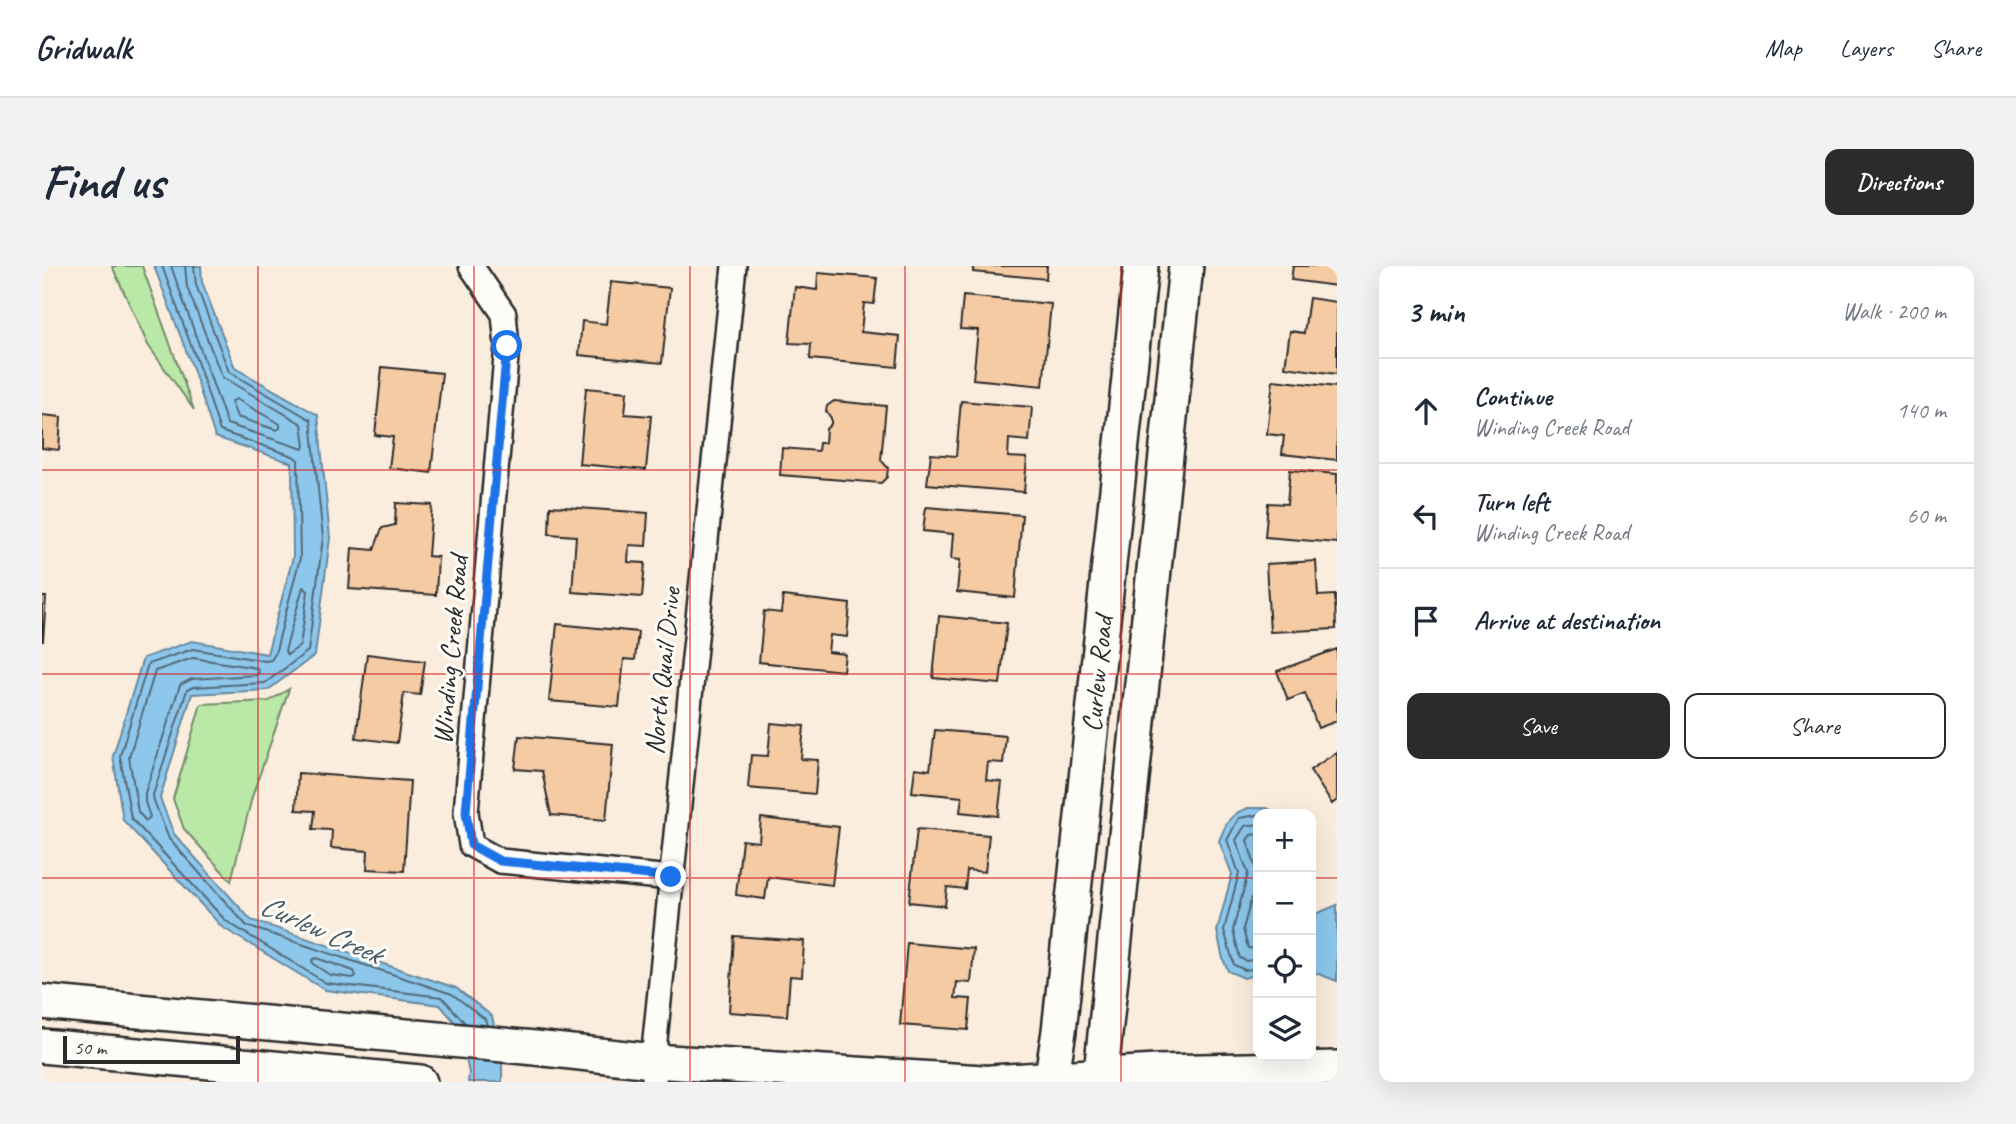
<!DOCTYPE html>
<html lang="en">
<head>
<meta charset="utf-8">
<style>
  :root { --surface:#fff; --page:#f2f2f3; --text:#1f2937; --muted:#747a83; --line:#e0e1e3; --accent:#2b2b2b }
  body { margin:0; font-family:Caveat,sans-serif; background:var(--page); color:var(--text) }
  .controls { position:absolute; right:21px; bottom:21px; display:grid; overflow:hidden; border-radius:14px; box-shadow:0 7px 28px #0002 }
  .controls button { width:63px; height:63px; display:grid; place-items:center; padding:0; border:0; border-bottom:2px solid var(--line); background:var(--surface); color:var(--text); font:35px sans-serif }
  .scale { position:absolute; left:21px; bottom:18px; width:177px; box-sizing:border-box; padding-left:7px; border:4px solid #2b2b2b; border-top:0; font-size:19px; line-height:24px; white-space:nowrap; color:#2b2b2b; -webkit-text-stroke:5px #fdfcf7; paint-order:stroke }
  .stop { position:absolute; width:21px; height:21px; margin:-16px; border:5px solid #1a73e8; border-radius:50%; background:#fff }
  .stop.end { background:#1a73e8; border-color:#fff; box-shadow:0 2px 7px #0008 }
  .list { margin:0; padding:0; list-style:none }
  h2 { display:flex; justify-content:space-between; align-items:center; height:91px; margin:0; padding:0 28px; font-size:30px }
  h2 small { font-size:23px; font-weight:400; color:var(--muted) }
  .list li { display:grid; grid-template-columns:46px 1fr auto; gap:21px; align-items:center; box-sizing:border-box; height:105px; padding:0 28px; border-top:2px solid var(--line) }
  .list b { display:block; font-size:26px; white-space:nowrap }
  .list p { margin:0; font-size:23px; white-space:nowrap; color:var(--muted) }
  .list em { font-size:23px; font-style:normal; color:var(--muted) }
  .actions { display:flex; gap:14px; padding:21px 28px }
  .actions a { flex:1; padding:16px 0; border:2px solid var(--accent); border-radius:14px; text-align:center; font-size:24px; color:var(--accent) }
  .actions .main { background:var(--accent); color:#fff }
  .icon { flex:none; width:38px; height:38px; fill:none; stroke:currentColor; stroke-width:2; stroke-linecap:round; stroke-linejoin:round }
  .map { position:relative; flex:none; width:1295px; height:816px; overflow:hidden; border-radius:14px }
  header { display:flex; align-items:center; gap:42px; box-sizing:border-box; height:98px; padding:0 35px; background:var(--surface); border-bottom:2px solid var(--line) }
  header strong { font-size:33px }
  nav { display:flex; gap:38px; margin-inline-start:auto; font-size:24px }
  .intro { display:flex; align-items:center; justify-content:space-between; box-sizing:border-box; height:168px; padding:0 42px }
  h1 { margin:0; font-size:49px }
  .button { padding:18px 32px; border-radius:14px; background:var(--accent); color:#fff; font-size:24px; font-weight:700 }
  main { display:flex; gap:42px; padding:0 42px }
  aside { flex:1; background:var(--surface); border-radius:14px; box-shadow:0 7px 28px #0002 }
  .map>svg:first-child { display:block }
  .green { fill:#b9e8a7; stroke:#728a69; stroke-width:2 }
  .water { fill:#8dc7ec; stroke:#66899f; stroke-width:2 }
  .lines { fill:none; stroke-linecap:round; stroke-linejoin:round }
  .shore { stroke:#526978; stroke-width:2 }
  .building { fill:#f5cba4; stroke:#2b2b2b; stroke-width:2 }
  .minor-casing { stroke:#2b2b2b; stroke-width:28 }
  .secondary-casing { stroke:#2b2b2b; stroke-width:38 }
  .minor { stroke:#fdfcf7; stroke-width:23 }
  .secondary { stroke:#fdfcf7; stroke-width:33 }
  .route { stroke:#1a73e8; stroke-width:9 }
  .grid { fill:none; stroke:#d62828; stroke-width:2; stroke-opacity:0.55 }
  .labels { text-anchor:middle; dominant-baseline:central; stroke-width:6; stroke-linejoin:round; paint-order:stroke }
  .street-label { font-size:28px; fill:#2b2b2b; stroke:#fdfcf7 }
  .water-label { font-size:30px; font-style:italic; fill:#485a65; stroke:#fdfcf7 }
</style>
</head>
<body>
<header>
<strong>Gridwalk</strong>
<nav><a>Map</a><a>Layers</a><a>Share</a></nav>
</header>
<div class="intro"><h1>Find us</h1><a class="button">Directions</a></div>
<main>
<div class="map">
<svg width="1295" height="816" viewBox="0 0 1295 816">
  <rect width="100%" height="100%" fill="#fbedde"/>
  <filter id="ink" filterUnits="userSpaceOnUse"><feTurbulence type="fractalNoise" baseFrequency=".0143" numOctaves="2"/><feDisplacementMap in="SourceGraphic" scale="14" xChannelSelector="R" yChannelSelector="G"/><feConvolveMatrix kernelMatrix="1 2 1 2 8 2 1 2 1" color-interpolation-filters="sRGB"/></filter>
  <g filter="url(#ink)">
    <path class="green" d="M70 0H100L152 144 106 79Z
      M247 423 210 531 189 615 142 563 131 533 159 438 227 435Z"/>
    <path class="water" d="M112 0H159L160 16 193 102 276 149 288 272 273 389 226 424 150 428 118 532 132 568 209 654 414 722 450 750 460 796V816H426L427 807 417 761 398 739 283 724 180 661 81 554 71 490 101 392 150 375 225 388 251 291 250 197 173 171 151 103Z
      M1206 542H1225L1236 548H1216V708L1202 712 1186 705 1181 693 1175 665 1190 608 1177 575C1184 558 1187 548 1206 542Z
      M1295 639V715L1269 705V650Z"/>
    <g class="lines">
      <path class="shore" d="M120 0 157 101 178 165 251 190 256 194 258 292 233 388 229 394 223 395 151 383 106 398 78 490 89 552 184 655 284 717 400 731 423 757
        M129 0 185 158 261 183 263 180 260 158 180 111 145 21 143 0
        M152 0 154 19 187 106 269 154 281 272 266 385 223 417 151 421 145 424 111 529 112 535 127 573 205 660 410 728 443 753 445 759
        M194 133 238 158V162L235 164 195 151 189 136Z
        M261 321 266 325 258 380 245 389 243 385Z
        M151 392 215 402 217 407 214 409 150 413 138 419 103 527V536L108 551 104 555 96 546 87 491 113 405Z
        M1216 549 1197 552 1185 574 1197 607 1182 664 1192 699 1203 704 1216 702
        M1216 558 1203 560 1194 574 1206 607 1191 664 1198 692 1204 695 1216 693
        M1216 568 1209 569 1205 574 1216 609 1201 663 1206 682 1216 683
        M274 692 312 705 314 710 311 712 288 709 271 698 270 694Z"/>
    </g>
    <path class="building" d="M932 0H1005L1004 13 931 6Z
      M1251 0H1295V20L1249 14Z
      M776 7 835 12 832 38 822 37 819 66 858 70 855 101 768 93 769 78 747 77 753 21 775 24Z
      M569 16 628 22 620 97 537 89 540 55 564 58Z
      M921 30 1009 38 1001 120 931 113 936 64 918 63Z
      M1267 32 1295 36V108L1243 101 1248 65 1262 67Z
      M340 101 400 107 389 207 347 202 351 171 333 169Z
      M1231 114 1295 121V194L1240 188 1242 170 1225 168Z
      M544 122 585 126 583 148 609 150 604 204 537 198Z
      M792 135 844 140 839 194 846 202 845 211 839 217 738 209 740 182 776 185 777 177H783L784 163 789 158V152L784 145 785 140Z
      M919 135 990 141 987 175 967 173 966 191 985 192 982 226 885 218 889 188 914 190Z
      M0 149 19 151 17 184 0 182Z
      M1248 204 1295 208V277L1223 271 1226 237 1245 238Z
      M354 237 390 239 386 290 396 291 394 329 307 323 310 282 332 284 340 262 353 259Z
      M508 240 606 247 604 280 587 279 586 296 603 297 600 331 530 326 534 270 507 268Z
      M884 241 980 249 973 332 915 326 918 294 909 293 911 268 881 265Z
      M1274 295 1276 330 1293 329 1294 363 1228 366 1224 298Z
      M741 330 808 338 805 371 788 369 786 386 803 388 801 405 717 396 722 345 739 347Z
      M0 331H4L1 375H0Z
      M897 350 965 357 958 418 891 412Z
      M515 358 596 366 593 394 582 393 577 441 507 435Z
      M1295 383V455L1276 462 1263 427 1246 434 1235 405Z
      M325 388 383 395 378 429 362 427 355 477 314 472Z
      M729 457 762 460 759 493 776 494 773 528 706 522 709 489 726 490Z
      M893 464 964 470 961 497 946 496 944 514 960 516 956 550 918 546 920 531 870 526 873 502 888 504Z
      M477 470 571 478 564 554 509 549 500 505 473 503Z
      M1295 486V534L1290 538 1268 504Z
      M256 507 368 515 362 605 325 603 326 585 289 582 290 564 271 563 273 545 254 544Z
      M719 552 797 561 790 619 726 611 723 633 694 629 700 574 717 576Z
      M875 563 947 569 943 606 925 604 923 623 905 621 903 640 867 636Z
      M692 670 762 675 760 711 748 710 745 750 687 746Z
      M865 677 932 683 929 717 915 716 913 732 929 733 926 764 858 759Z"/>
    <g class="lines">
      <defs>
        <path id="minor" d="M429 0 462 48 465 80 424 546 429 579 458 595 629 612
          M612 816 613 774 692 0"/>
        <path id="secondary" d="M0 736 493 782 611 795 941 816
          M0 780 378 816
          M949 816 1114 806 1295 802
          M1009 816 1017 765 1099 0
          M1058 816 1144 0"/>
      </defs>
      <use href="#minor" class="minor-casing"/>
      <use href="#secondary" class="secondary-casing"/>
      <use href="#minor" class="minor"/>
      <use href="#secondary" class="secondary"/>
    </g>
  </g>
  <g class="lines" filter="url(#ink)">
    <path class="route" d="M465 80 424 546 429 579 458 595 629 611"/>
  </g>
  <path class="grid" d="M216 0V816M432 0V816M648 0V816M863 0V816M1079 0V816M0 204H1295M0 408H1295M0 612H1216M1269 612H1295"/>
  <g class="labels">
    <g class="street-label">
      <text transform="translate(408 384) rotate(-85)">Winding Creek Road</text>
      <text transform="translate(620 405) rotate(-84)">North Quail Drive</text>
      <text transform="translate(1055 408) rotate(-84)">Curlew Road</text>
    </g>
    <g class="water-label">
      <text transform="translate(279 663) rotate(24)">Curlew Creek</text>
    </g>
  </g>
</svg>
<div class="controls">
<button>+</button>
<button>−</button>
<button><svg class="icon" aria-label="locate" viewBox="0 0 24 24"><circle cx="12" cy="12" r="6"/><path d="M12 2v4M12 18v4M2 12h4M18 12h4"/></svg></button>
<button><svg class="icon" aria-label="layers" viewBox="0 0 24 24"><path d="M12 4l9 5-9 5-9-5zM3 14l9 5 9-5"/></svg></button>
</div>
<div class="scale">50 m</div>
<div class="stop" style="left:465px;top:80px"></div>
<div class="stop end" style="left:629px;top:611px"></div>
</div>
<aside>
<h2>3 min<small>Walk · 200 m</small></h2>
<ul class="list">
<li><svg class="icon" aria-label="ahead" viewBox="0 0 24 24"><path d="M12 20V5M6 11l6-6 6 6"/></svg><div><b>Continue</b><p>Winding Creek Road</p></div><em>140 m</em></li>
<li><svg class="icon" aria-label="left" viewBox="0 0 24 24"><path d="M17 20v-9H6M10 6l-5 5 5 5"/></svg><div><b>Turn left</b><p>Winding Creek Road</p></div><em>60 m</em></li>
<li><svg class="icon" aria-label="arrive" viewBox="0 0 24 24"><path d="M6 21V4h12l-3 4 3 4H6"/></svg><div><b>Arrive at destination</b></div></li>
</ul>
<div class="actions"><a class="main">Save</a><a>Share</a></div>
</aside>
</main>
</body>
</html>
